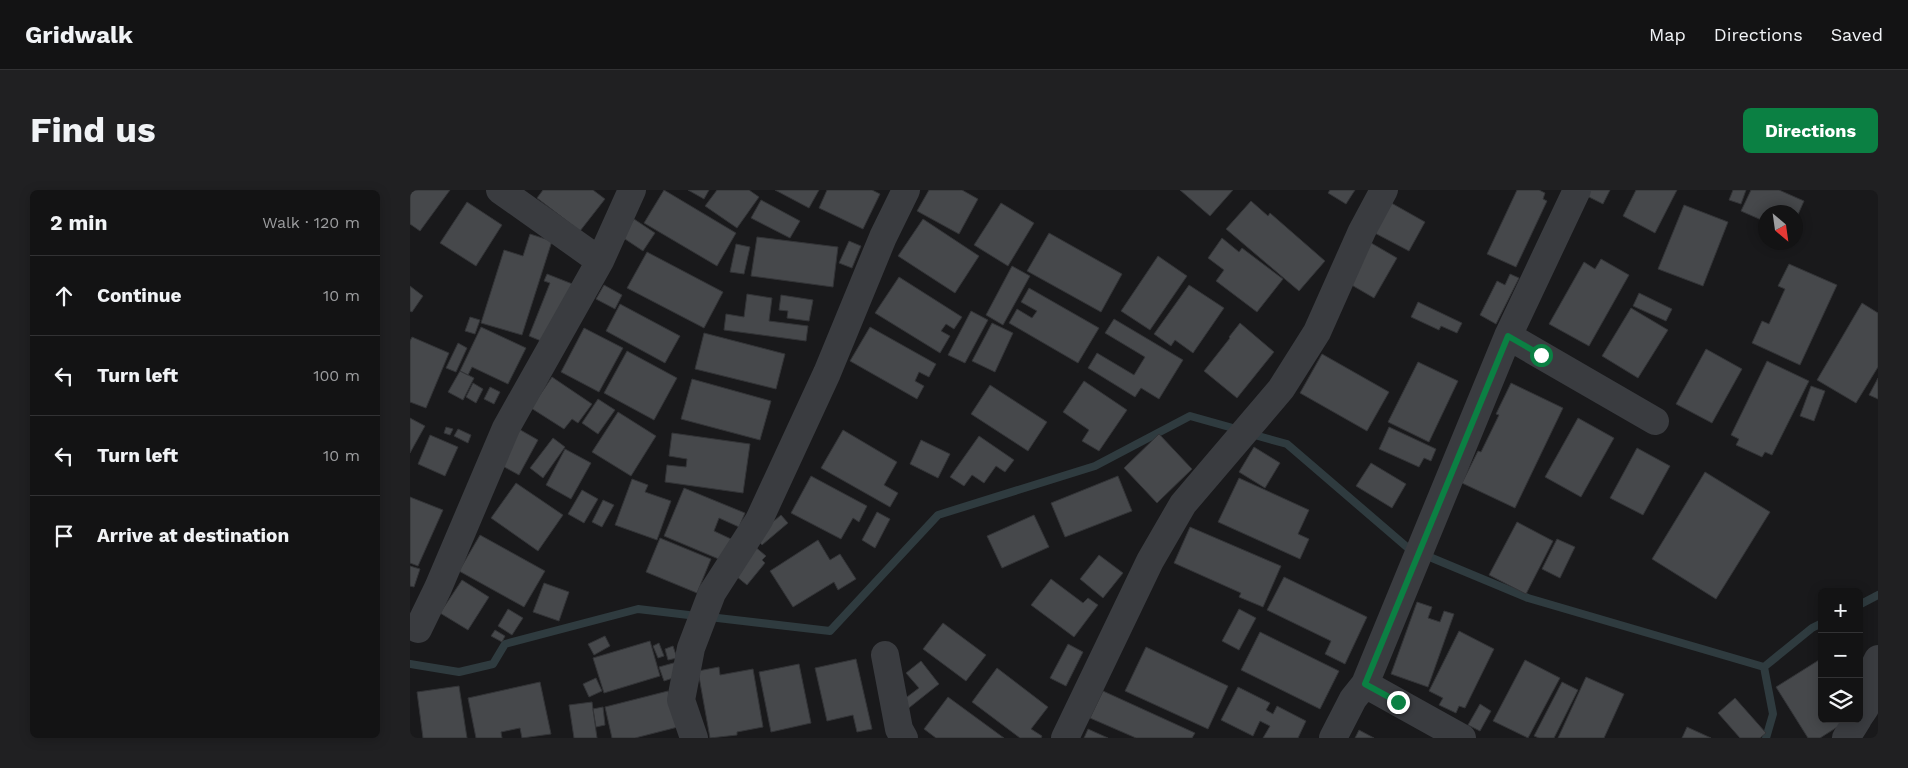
<!DOCTYPE html>
<html lang="en">
<head>
<meta charset="utf-8">
<style>
  :root { --surface:#131314; --page:#202022; --text:#f1f3f6; --muted:#9d9ea0; --line:#323234; --accent:#0b8043 }
  body { margin:0; font-family:"Work Sans",sans-serif; background:var(--page); color:var(--text) }
  .controls { position:absolute; right:15px; bottom:15px; display:grid; overflow:hidden; border-radius:8px; box-shadow:0 2px 12px #0003 }
  .controls button { width:45px; height:45px; display:grid; place-items:center; padding:0; border:0; border-bottom:1px solid var(--line); background:var(--surface); color:var(--text); font:25px sans-serif }
  .compass { position:absolute; left:1348px; top:15px; width:45px; height:45px; border-radius:50%; background:var(--surface); box-shadow:0 2px 12px #0003; rotate:151deg }
  .stop { position:absolute; width:15px; height:15px; margin:-11px; border:4px solid #0b8043; border-radius:50%; background:#fff }
  .stop.end { background:#0b8043; border-color:#fff; box-shadow:0 1px 5px #0008 }
  .list { margin:0; padding:0; list-style:none }
  h2 { display:flex; justify-content:space-between; align-items:center; height:65px; margin:0; padding:0 20px; font-size:21px }
  h2 small { font-size:16px; font-weight:400; color:var(--muted) }
  .list li { display:grid; grid-template-columns:32px 1fr auto; gap:15px; align-items:center; box-sizing:border-box; height:80px; padding:0 20px; border-top:1px solid var(--line) }
  .list b { display:block; font-size:19px; white-space:nowrap }
  .list em { font-size:16px; font-style:normal; color:var(--muted) }
  .icon { flex:none; width:28px; height:28px; fill:none; stroke:currentColor; stroke-width:2; stroke-linecap:round; stroke-linejoin:round }
  .map { position:relative; flex:none; width:1468px; height:548px; overflow:hidden; border-radius:8px }
  header { display:flex; align-items:center; gap:30px; box-sizing:border-box; height:70px; padding:0 25px; background:var(--surface); border-bottom:1px solid var(--line) }
  header strong { font-size:24px }
  nav { display:flex; gap:28px; margin-inline-start:auto; font-size:18px }
  .intro { display:flex; align-items:center; justify-content:space-between; box-sizing:border-box; height:120px; padding:0 30px }
  h1 { margin:0; font-size:35px }
  .button { padding:12px 22px; border-radius:8px; background:var(--accent); color:#fff; font-size:18px; font-weight:700 }
  main { display:flex; gap:30px; padding:0 30px }
  aside { flex:1; background:var(--surface); border-radius:8px; box-shadow:0 2px 12px #0003 }
  .map>svg:first-child { display:block }
  .lines { fill:none; stroke-linecap:round; stroke-linejoin:round }
  .stream { stroke:#2f3b3f; stroke-width:8 }
  .building { fill:#46484b; stroke:#333437 }
  .minor { stroke:#3a3c40; stroke-width:28 }
  .route { stroke:#0b8043; stroke-width:6 }
</style>
</head>
<body>
<header>
<strong>Gridwalk</strong>
<nav><a>Map</a><a>Directions</a><a>Saved</a></nav>
</header>
<div class="intro"><h1>Find us</h1><a class="button">Directions</a></div>
<main>
<aside>
<h2>2 min<small>Walk · 120 m</small></h2>
<ul class="list">
<li><svg class="icon" aria-label="ahead" viewBox="0 0 24 24"><path d="M12 20V5M6 11l6-6 6 6"/></svg><div><b>Continue</b></div><em>10 m</em></li>
<li><svg class="icon" aria-label="left" viewBox="0 0 24 24"><path d="M17 20v-9H6M10 6l-5 5 5 5"/></svg><div><b>Turn left</b></div><em>100 m</em></li>
<li><svg class="icon" aria-label="left" viewBox="0 0 24 24"><path d="M17 20v-9H6M10 6l-5 5 5 5"/></svg><div><b>Turn left</b></div><em>10 m</em></li>
<li><svg class="icon" aria-label="arrive" viewBox="0 0 24 24"><path d="M6 21V4h12l-3 4 3 4H6"/></svg><div><b>Arrive at destination</b></div></li>
</ul>
</aside>
<div class="map">
<svg width="1468" height="548" viewBox="0 0 1468 548">
  <rect width="100%" height="100%" fill="#19191b"/>
  <g class="lines">
    <path class="stream" d="M841 244 877 254 998 358 1118 408 1354 477
      M1449 415 1468 405
      M299 427 420 441 528 325 685 276 780 226 830 240
      M0 474 49 482 83 474 95 454 228 419 287 426
      M1356 548 1363 524 1354 477 1402 438 1412 433"/>
  </g>
  <path class="building" d="M0 0H40L10 41 0 34Z
    M133 0H183L195 9 170 41 127 8Z
    M254 0 326 43 307 76 234 33Z
    M278 0H299L294 9Z
    M307 0H339L349 7 327 38 295 16Z
    M365 0H409L399 18Z
    M417 0H462L470 4 453 39 409 18Z
    M519 0H552L568 9 549 44 507 21Z
    M770 0H823L800 26Z
    M920 0H945L936 14 918 3Z
    M1107 0H1129L1135 3 1133 9 1137 11 1106 77 1077 64Z
    M1180 0H1200L1193 14 1177 6Z
    M1226 0H1267L1245 43 1213 26Z
    M1323 0H1336L1331 14 1319 10Z
    M1341 0H1369L1394 11 1386 29V22H1356V32L1331 21Z
    M351 10 390 31 380 48 341 28Z
    M976 10 1015 32 999 61 959 40Z
    M841 11 858 26 860 23 915 71 889 101 816 39Z
    M57 12 92 35 66 76 30 53Z
    M591 13 624 33 598 76 564 55Z
    M1274 15 1318 32 1293 96 1248 79Z
    M224 29 245 43 233 61 212 47Z
    M513 29 569 66 545 103 488 66Z
    M639 43 712 84 691 122 617 81Z
    M120 44 142 51 112 145 71 133 94 60 113 66Z
    M347 47 428 57 423 97 341 86Z
    M812 48 829 62 832 58 873 89 847 122 806 91 814 80 798 68Z
    M956 50 987 68 964 108 933 90Z
    M439 51 451 56 442 78 429 73Z
    M326 54 340 57 334 84 320 82Z
    M237 62 313 102 294 138 217 98Z
    M748 66 777 86 740 140 711 121Z
    M1191 69 1219 85 1179 156 1139 134 1174 72 1185 79Z
    M1379 74 1427 95 1390 175 1342 153 1352 131 1359 134 1375 99 1368 96Z
    M602 76 620 86 593 135 576 125Z
    M137 84 165 95 141 155 119 146 140 93 134 91Z
    M1100 84 1109 88 1086 134 1070 125 1087 91 1095 95Z
    M489 87 552 127 544 139 536 134 531 141 540 146 530 163 465 123Z
    M194 95 212 105 205 119 186 109Z
    M779 95 814 118 783 163 765 150 761 156 744 144Z
    M0 96 13 106 2 122 0 121Z
    M619 98 689 138 668 173 599 133 607 119 622 128 627 121 611 112Z
    M1229 103 1262 119 1256 131 1223 116Z
    M337 104 362 108 359 131 398 136 396 151 314 140 316 124 334 127Z
    M371 105 403 110 399 131 377 128 378 121 369 120Z
    M1008 112 1052 133 1047 143 1031 136 1029 140 1001 127Z
    M1452 113 1468 123V177L1446 213 1407 190Z
    M210 114 270 146 255 173 196 141Z
    M1221 118 1258 140 1228 188 1192 166Z
    M561 121 578 130 555 173 538 165Z
    M60 127 70 130 65 144 55 141Z
    M704 129 773 170 749 209 731 198 725 207 678 178 687 163 724 185 735 167 695 143Z
    M582 133 603 143 585 182 562 171Z
    M830 133 864 162 827 208 794 181 820 148 819 147Z
    M71 137 116 158 98 194 62 177 58 185 50 181Z
    M460 137 526 174 519 187 509 182 505 191 514 196 507 209 440 171Z
    M174 138 213 158 189 202 151 182Z
    M294 143 375 164 366 199 285 179Z
    M2 147 39 163 16 218 0 212V151Z
    M48 153 57 158 46 182 36 178Z
    M1296 159 1332 179 1302 233 1266 214Z
    M217 161 267 188 244 230 194 203Z
    M912 164 979 202 957 241 890 203Z
    M1357 171 1399 191 1362 265 1355 262 1352 267 1326 255 1329 249 1321 245Z
    M1008 172 1048 191 1019 252 978 232Z
    M50 181 64 188 53 210 38 202Z
    M142 187 182 214 168 233 162 229 154 239 121 218Z
    M1468 188V209L1459 205Z
    M282 189 361 211 350 250 271 229Z
    M674 191 717 220 689 261 672 251 679 240 653 222Z
    M63 193 73 199 66 213 56 207Z
    M1101 193 1153 218 1105 318 1052 293 1068 261 1071 262 1089 225 1086 224Z
    M580 195 637 232 618 261 561 224Z
    M1401 196 1415 201 1404 231 1390 226Z
    M80 197 90 202 84 214 74 209Z
    M188 209 205 220 188 244 172 233Z
    M208 222 246 246 221 286 182 262Z
    M0 228 15 236 0 263Z
    M1168 228 1204 248 1171 307 1135 287Z
    M36 237 43 239 40 245 34 243Z
    M979 237 1026 259 1021 271 1014 268 1009 277 969 259Z
    M107 238 128 250 109 285 87 273Z
    M48 239 61 245 58 253 44 246Z
    M433 240 487 272 474 295 488 303 480 317 411 278Z
    M262 243 340 254 333 303 255 292 257 275 276 277 277 269 259 266Z
    M749 244 782 279 747 313 714 278Z
    M20 245 48 257 35 286 8 274Z
    M569 246 604 270 595 282 586 276 574 293 562 285 554 296 540 287Z
    M143 248 155 257 133 288 120 278Z
    M511 250 540 264 528 288 500 274Z
    M844 257 870 273 855 298 829 282Z
    M1227 258 1260 276 1233 325 1200 308Z
    M155 259 181 273 161 309 136 295Z
    M961 273 996 294 982 318 946 296Z
    M1295 282 1360 322 1306 409 1242 369Z
    M401 286 457 316 449 332 443 328 431 349 381 323Z
    M708 286 722 321 655 347 641 313Z
    M829 288 899 320 888 344 899 349 890 369 808 332Z
    M222 289 238 295 235 302 261 311 247 350 205 335Z
    M106 293 153 325 128 361 81 328Z
    M274 298 335 323 329 337 309 328 304 341 321 349 311 370 254 346Z
    M172 300 188 309 174 333 158 324Z
    M0 307 33 320 8 376 0 373Z
    M193 310 204 315 192 337 182 332Z
    M467 322 480 329 465 358 452 350Z
    M371 325 378 333 352 355 345 347Z
    M624 325 639 357 592 378 577 346Z
    M1107 332 1143 351 1116 404 1079 385Z
    M780 337 871 376 853 417 829 407 831 403 764 373Z
    M70 345 135 381 114 417 49 381Z
    M250 348 301 369 287 403 236 382Z
    M1147 349 1165 357 1150 388 1132 379Z
    M408 350 420 370 430 364 446 389 428 400 424 392 383 417 360 381Z
    M343 355 356 366 352 370 355 373 337 395 321 382Z
    M689 365 713 383 693 408 670 389Z
    M0 376 10 379 4 397 0 396Z
    M874 387 957 427 935 474 915 464 921 451 857 420Z
    M641 389 673 413 678 408 688 415 664 447 621 415Z
    M52 390 79 407 58 440 30 423Z
    M134 393 159 402 149 431 123 422Z
    M1007 412 1022 417 1018 428 1030 432 1034 421 1044 424 1018 497 981 484Z
    M98 419 113 428 102 445 88 436Z
    M829 419 846 428 829 460 812 451Z
    M533 433 576 465 556 491 513 459Z
    M85 440 95 446 92 452 81 446Z
    M1049 441 1084 459 1055 518 1049 516 1046 523 1029 515 1033 508 1019 501Z
    M850 442 929 481 910 519 831 480Z
    M195 446 200 456 184 465 178 454Z
    M240 451 250 486 194 503 183 468Z
    M249 453 254 466 248 468 243 456Z
    M658 454 673 462 656 496 640 488Z
    M263 456 267 468 258 470 255 459Z
    M736 457 818 496 798 539 715 501Z
    M446 469 462 539 447 542 443 525 417 531 405 478Z
    M1115 470 1150 488 1118 548 1083 531Z
    M1409 470 1412 475V529H1440L1410 548H1398L1366 497Z
    M511 471 529 494 495 521 489 513 509 498 496 483Z
    M267 472 272 485 254 491 249 477Z
    M389 474 401 533 361 542 349 482Z
    M309 477 310 485 343 479 353 537 327 542V545L300 548 288 481Z
    M587 478 638 517 621 539 632 546 631 548H610L562 512Z
    M1176 487 1214 504 1194 548H1148Z
    M186 488 192 501 179 507 173 494Z
    M130 492 141 544 112 548 110 538 91 542 92 548H66L58 508Z
    M1152 492 1168 500 1144 548H1129L1124 546Z
    M49 496 57 548H13L7 502Z
    M828 497 860 513 856 520 863 524 867 516 896 531 888 548H853L860 536 850 531 843 546 811 530Z
    M258 501 268 537 225 548H202L195 517Z
    M693 501 785 543 782 548H726L680 528Z
    M538 507 594 548H526L514 539Z
    M1325 508 1356 543 1350 548H1330L1308 523Z
    M182 512 187 548H164L159 515Z
    M1070 514 1081 521 1070 541 1058 535Z
    M193 517 195 535 186 537 183 519Z
    M1277 537 1301 548H1272Z
    M678 539 698 548H674Z
    M949 540 964 548H945Z"/>
  <g class="lines">
    <path class="minor" d="M90 0 190 71
      M1098 146 1245 231
      M8 439 28 398 96 238 190 71 222 0
      M475 465 489 539 494 548
      M955 494 1052 548
      M1449 527 1455 518 1465 475 1468 469
      M284 548 271 510 281 458 302 403 349 330 417 183 473 47 496 0
      M655 548 740 371 773 314 871 199 907 142 952 41 974 0
      M923 548 943 509 955 494 1098 146 1167 0
      M1436 548 1448 529"/>
  </g>
  <g class="lines">
    <path class="route" d="M988 512 955 494 1098 146 1131 165"/>
  </g>
</svg>
<div class="controls">
<button>+</button>
<button>−</button>
<button><svg class="icon" aria-label="layers" viewBox="0 0 24 24"><path d="M12 4l9 5-9 5-9-5zM3 14l9 5 9-5"/></svg></button>
</div>
<svg class="compass" viewBox="-18 -18 36 36"><path d="M0-13l5 13h-10z" fill="#e53935"/><path d="M0 13l5-13h-10z" fill="#9d9ea0"/></svg>
<div class="stop" style="left:1131px;top:165px"></div>
<div class="stop end" style="left:988px;top:512px"></div>
</div>
</main>
</body>
</html>
